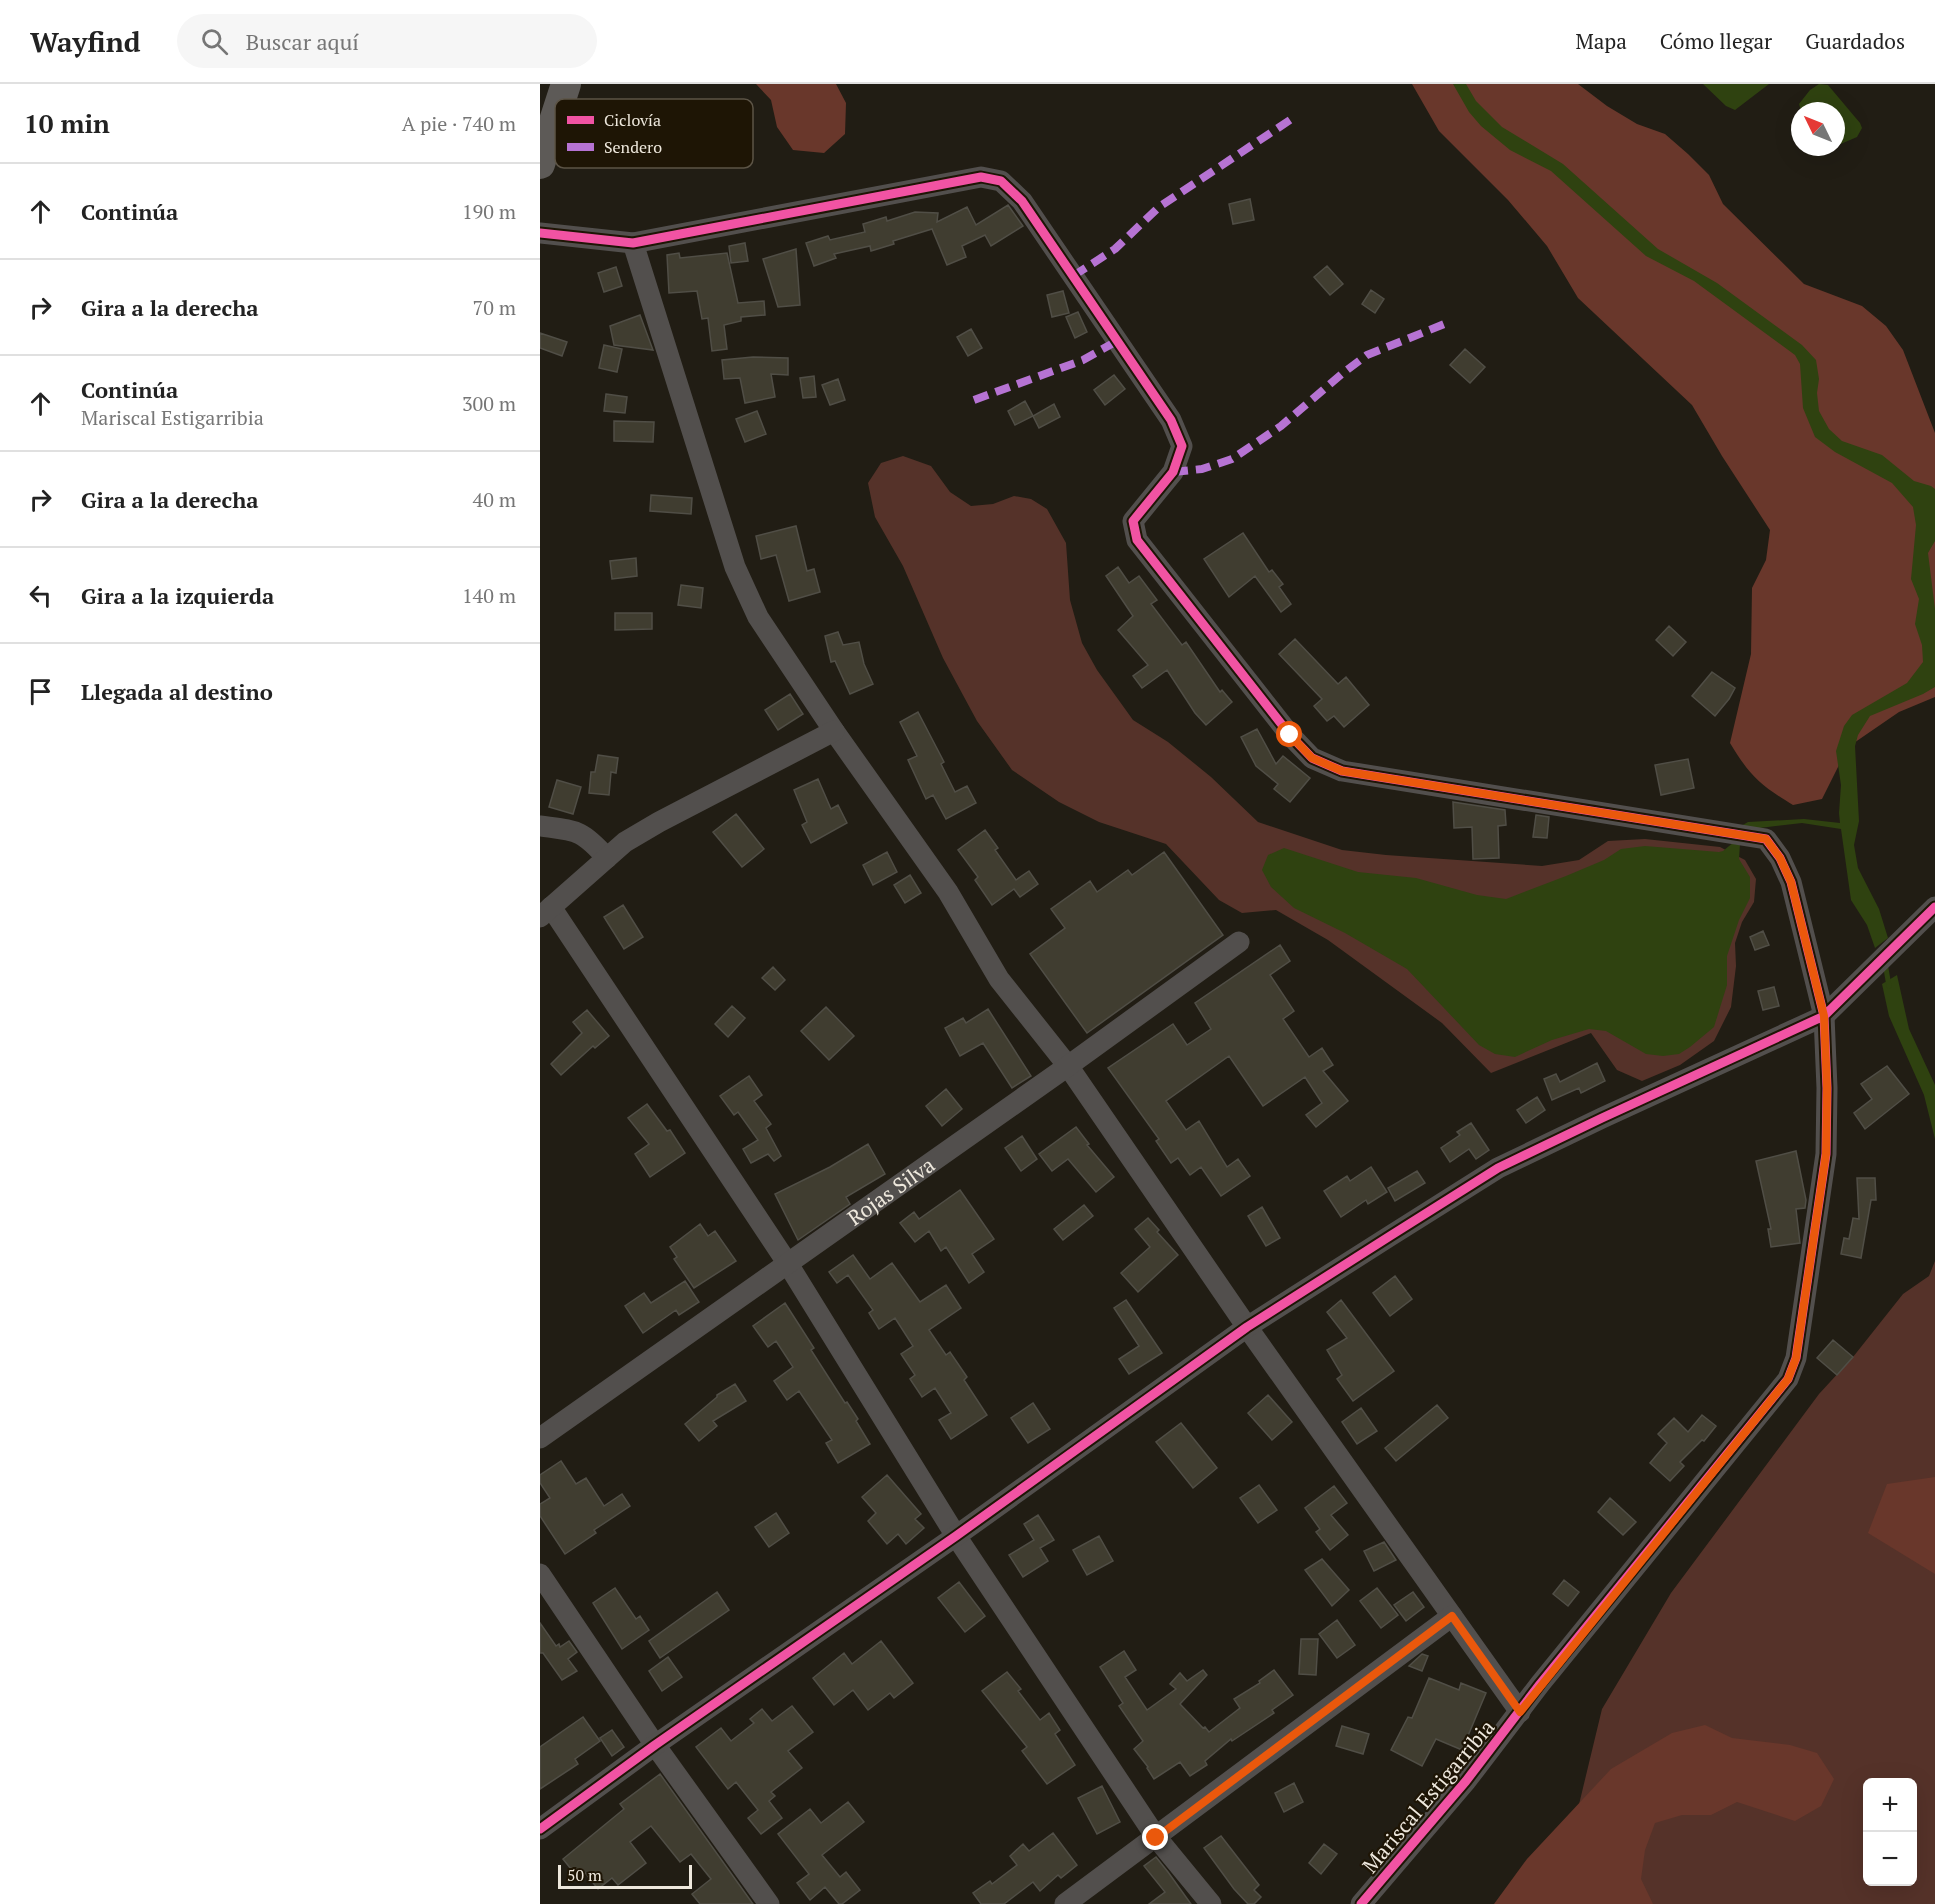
<!DOCTYPE html>
<html lang="es">
<head>
<meta charset="utf-8">
<style>
  :root { --surface:#fff; --page:#f6f6f6; --text:#222; --muted:#767676; --line:#e0e0e0 }
  body { margin:0; font-family:"PT Serif",serif; background:var(--page); color:var(--text) }
  .controls { position:absolute; right:18px; bottom:18px; display:grid; overflow:hidden; border-radius:9px; box-shadow:0 6px 24px #0002 }
  .controls button { width:54px; height:54px; display:grid; place-items:center; padding:0; border:0; border-bottom:2px solid var(--line); background:var(--surface); color:var(--text); font:30px sans-serif }
  .compass { position:absolute; left:1251px; top:18px; width:54px; height:54px; border-radius:50%; background:var(--surface); box-shadow:0 6px 24px #0002; rotate:313deg }
  .scale { position:absolute; left:18px; bottom:15px; width:134px; box-sizing:border-box; padding-left:6px; border:3px solid #eee8dd; border-top:0; font-size:16px; line-height:21px; white-space:nowrap; color:#eee8dd; -webkit-text-stroke:4px #1e1505; paint-order:stroke }
  .stop { position:absolute; width:18px; height:18px; margin:-14px; border:4px solid #ea580c; border-radius:50%; background:#fff }
  .stop.end { background:#ea580c; border-color:#fff; box-shadow:0 2px 6px #0008 }
  .list { margin:0; padding:0; list-style:none }
  h2 { display:flex; justify-content:space-between; align-items:center; height:78px; margin:0; padding:0 24px; font-size:26px }
  h2 small { font-size:20px; font-weight:400; color:var(--muted) }
  .list li { display:grid; grid-template-columns:39px 1fr auto; gap:18px; align-items:center; box-sizing:border-box; height:96px; padding:0 24px; border-top:2px solid var(--line) }
  .list b { display:block; font-size:22px; white-space:nowrap }
  .list p { margin:0; font-size:20px; white-space:nowrap; color:var(--muted) }
  .list em { font-size:20px; font-style:normal; color:var(--muted) }
  .icon { flex:none; width:33px; height:33px; fill:none; stroke:currentColor; stroke-width:2; stroke-linecap:round; stroke-linejoin:round }
  .map { position:relative; flex:none; width:1395px; height:1820px; overflow:hidden }
  header { display:flex; align-items:center; gap:36px; box-sizing:border-box; height:84px; padding:0 30px; background:var(--surface); border-bottom:2px solid var(--line) }
  header strong { font-size:28px }
  nav { display:flex; gap:33px; margin-inline-start:auto; font-size:21px }
  .search { width:420px; height:54px; background:var(--page); display:flex; align-items:center; gap:15px; box-sizing:border-box; padding:0 21px; border-radius:33px; color:var(--muted); font-size:22px }
  main { display:flex }
  aside { flex:1; background:var(--surface) }
  .map>svg:first-child { display:block }
  .green { fill:#553229; fill-rule:evenodd }
  .forest { fill:#69372b }
  .water { fill:#2f4210 }
  .lines { fill:none; stroke-linecap:round; stroke-linejoin:round }
  .stream { stroke:#2f4210; stroke-width:5 }
  .building { fill:#403d30; stroke:#504e46; stroke-width:1.5 }
  .street { stroke:#524f4d; stroke-width:21 }
  .secondary { stroke:#5d5a57; stroke-width:30 }
  .quiet { stroke:#b673d3; stroke-width:8; stroke-dasharray:15 8; stroke-linecap:butt }
  .cycleway-casing { stroke:#1e1505; stroke-width:13 }
  .cycleway { stroke:#f153a3; stroke-width:9 }
  .route { stroke:#ea580c; stroke-width:8 }
  .labels { text-anchor:middle; dominant-baseline:central; stroke-width:4.5; stroke-linejoin:round; paint-order:stroke }
  .street-label { font-size:21px; fill:#eee8dd; stroke:#1e1505 }
  .key { fill:#1e1505; stroke:#5c5446; stroke-width:1.5 }
  .key-label { font-size:16px; fill:#eee8dd }
</style>
</head>
<body>
<header>
<strong>Wayfind</strong>
<div class="search"><svg class="icon" aria-label="search" viewBox="0 0 24 24"><circle cx="10" cy="10" r="6"/><path d="M15 15l6 6"/></svg>Buscar aquí</div>
<nav><a>Mapa</a><a>Cómo llegar</a><a>Guardados</a></nav>
</header>
<main>
<aside>
<h2>10 min<small>A pie · 740 m</small></h2>
<ul class="list">
<li><svg class="icon" aria-label="ahead" viewBox="0 0 24 24"><path d="M12 20V5M6 11l6-6 6 6"/></svg><div><b>Continúa</b></div><em>190 m</em></li>
<li><svg class="icon" aria-label="right" viewBox="0 0 24 24"><path d="M7 20v-9h11M14 6l5 5-5 5"/></svg><div><b>Gira a la derecha</b></div><em>70 m</em></li>
<li><svg class="icon" aria-label="ahead" viewBox="0 0 24 24"><path d="M12 20V5M6 11l6-6 6 6"/></svg><div><b>Continúa</b><p>Mariscal Estigarribia</p></div><em>300 m</em></li>
<li><svg class="icon" aria-label="right" viewBox="0 0 24 24"><path d="M7 20v-9h11M14 6l5 5-5 5"/></svg><div><b>Gira a la derecha</b></div><em>40 m</em></li>
<li><svg class="icon" aria-label="left" viewBox="0 0 24 24"><path d="M17 20v-9H6M10 6l-5 5 5 5"/></svg><div><b>Gira a la izquierda</b></div><em>140 m</em></li>
<li><svg class="icon" aria-label="arrive" viewBox="0 0 24 24"><path d="M6 21V4h12l-3 4 3 4H6"/></svg><div><b>Llegada al destino</b></div></li>
</ul>
</aside>
<div class="map">
<svg width="1395" height="1820" viewBox="0 0 1395 1820">
  <rect width="100%" height="100%" fill="#211d14"/>
  <path class="green" d="M363 372 391 382 410 408 431 422 453 420 474 412 491 415 507 425 526 459 530 516 542 559 557 586 593 636 628 658 671 693 718 738 802 766 846 771 1002 782 1039 776 1068 757 1105 755 1180 763 1205 776 1216 795 1214 818 1202 838 1195 859 1196 882 1191 923 1174 957 1140 981 1102 997 1077 986 1051 949 951 989 902 939 788 856 736 826 702 829 679 816 626 760 559 738 519 718 472 686 437 637 403 574 363 482 335 433 328 399 341 379Z
    M1395 1177V1820H1015L1062 1625 1131 1509 1279 1310 1313 1273 1363 1210 1389 1192ZM1328 1698H1372V1798H1328Z"/>
  <path class="forest" d="M216 0H296L306 19 305 50 284 69 253 66 237 43 231 16Z
    M872 0H1038L1067 22 1097 40 1125 50 1148 70 1169 91 1183 120 1264 200 1322 222 1346 242 1363 266 1395 349V613L1359 628 1308 663 1282 715 1253 721C1220 701 1210 692 1190 659L1211 570 1212 504 1226 476 1230 446 1182 372 1152 321 1038 214 1007 162 968 116 899 47Z
    M1395 1393V1490L1328 1449 1347 1400Z
    M1165 1641 1192 1654 1250 1661 1277 1669 1294 1695 1281 1722 1255 1737 1197 1718 1171 1731H1142L1115 1739 1105 1766 1101 1795 1113 1820H954L987 1775 1071 1685 1132 1649Z"/>
  <path class="water" d="M913 0H926L936 17 962 43 1023 80 1118 165 1177 199 1262 261 1276 276 1279 295 1277 309 1279 327 1289 345 1302 357 1342 371 1374 397 1391 402 1395 405V457L1388 469 1395 525V603L1383 610 1330 632 1318 651 1315 662 1319 737 1314 761 1318 784 1339 825 1348 854 1335 864 1327 841 1311 816 1301 745 1262 739 1211 745 1201 742 1208 738 1264 735 1300 739 1299 729 1301 701 1296 667 1304 642 1312 631 1367 599 1383 578 1382 561 1375 540 1379 515 1371 495 1376 441 1373 423 1352 399 1295 368 1275 353 1263 324 1260 280 1255 271 1154 197 1106 172 1011 87 970 66 941 42 929 28Z
    M1163 0H1229L1195 26 1186 22Z
    M1279 0 1288 1 1320 39 1322 44 1317 53 1296 62V27H1261L1259 20 1270 6Z
    M1194 758 1200 760 1199 775 1210 793V814L1199 836 1187 872V901L1174 943 1150 963 1139 970 1123 972 1106 970 1066 947 1049 945 1012 956 975 973 955 970 939 961 867 885 805 849 754 824 731 803 722 786 728 771 744 764 818 788 876 794 937 811 966 815 1026 792 1064 776 1081 765 1105 762 1179 768 1183 767Z
    M1357 891 1369 945 1395 1001V1055L1384 1011 1349 932 1342 900Z"/>
  <g class="lines">
    <path class="stream" d="M1345 879 1349 902"/>
  </g>
  <path class="building" d="M710 115 714 136 693 140 689 120Z
    M468 121 483 142 451 162 445 151 422 162 426 173 407 181 392 145 353 157 354 160 331 167 330 162 294 170 296 174 274 182 266 159 288 152 290 156 325 148 323 140 346 133 347 137 375 128 398 129 397 138 427 123 436 141Z
    M205 159 208 177 191 179 189 162Z
    M256 165 260 221 238 223 223 175Z
    M139 169 140 174 187 169 198 219 224 217 225 231 201 233V237L184 241 187 265 172 267 168 234 162 235 157 207 129 209 127 171Z
    M787 182 803 200 790 211 774 193Z
    M76 183 82 202 64 208 58 189Z
    M831 206 844 215 835 229 822 220Z
    M523 207 529 229 512 233 507 211Z
    M538 228 547 248 535 254 526 233Z
    M100 231 113 266 74 261 70 242Z
    M431 245 442 264 428 272 417 253Z
    M0 249 27 258 22 272 0 264Z
    M64 261 82 265 77 288 59 284Z
    M925 265 945 283 930 299 910 281Z
    M213 273 248 274V291L231 290 235 313 205 319 200 294 184 295 182 276Z
    M574 291 585 305 565 321 554 306Z
    M274 292 276 313 263 314 260 294Z
    M298 295 305 316 290 321 282 301Z
    M66 310 87 313 85 329 64 327Z
    M485 317 493 332 475 341 468 327Z
    M514 320 520 333 499 344 493 332Z
    M217 327 226 350 205 358 196 335Z
    M74 337 114 338 113 358 74 357Z
    M111 411 152 414 151 430 110 427Z
    M256 442 267 487 274 485 280 508 249 517 236 471 221 475 216 452Z
    M703 449 729 488 732 486 743 500 739 503 751 520 741 528 715 492 689 513 664 475Z
    M96 474 97 492 72 495 70 477Z
    M578 483 589 499 599 492 617 516 611 520 642 561 646 558 680 608 682 606 692 618 666 641 655 629 627 586 602 604 593 592 608 581 578 546 593 532 566 492Z
    M141 501 163 504 161 524 138 521Z
    M75 529H112V545L75 546Z
    M1129 542 1146 558 1133 572 1116 556Z
    M298 548 303 561 319 558 324 580 333 600 310 610 295 577 291 578 285 552Z
    M755 555 798 600 806 593 829 621 804 643 794 632 787 637 774 622 782 615 739 570Z
    M1172 588 1195 604 1189 615 1175 632 1152 612Z
    M250 610 263 630 238 646 225 626Z
    M378 628 404 678 401 680 415 708 427 702 436 719 406 735 393 711 386 715 368 676 377 672 360 638Z
    M717 645 736 680 743 672 770 694 750 718 734 705 738 700 716 682 701 653Z
    M58 671 78 674 76 689 71 688 69 711 49 709 51 688H55Z
    M1148 675 1154 704 1121 711 1115 681Z
    M278 695 291 725 298 721 307 739 271 759 262 741 267 738 254 706Z
    M17 696 41 703 33 730 9 723Z
    M913 718 965 726 966 741 958 742 959 774 933 775 932 743 914 744Z
    M196 730 224 765 202 783 173 748Z
    M996 731 1009 733 1007 754 993 753Z
    M445 746 458 764 455 766 476 796 489 787 498 800 480 813 474 805 452 821 435 796 438 793 418 766Z
    M347 768 357 788 333 801 323 781Z
    M624 768 683 851 547 949 490 870 525 844 511 825 550 797 557 808 588 786 592 791Z
    M370 791 381 809 365 819 354 801Z
    M83 821 103 853 84 865 64 833Z
    M1223 847 1229 861 1215 866 1210 853Z
    M740 861 750 877 730 891 754 927 743 935 769 973 782 964 793 981 783 987 808 1017 776 1043 766 1031 782 1019 765 993 723 1022 689 972 626 1017 646 1046 659 1037 687 1083 698 1075 710 1092 681 1112 661 1083 650 1091 638 1074 631 1079 616 1057 619 1055 568 984 633 940 647 961 671 945 655 919Z
    M233 883 245 896 235 906 222 894Z
    M1234 903 1239 922 1223 926 1218 907Z
    M192 922 205 934 188 953 175 940Z
    M286 923 314 952 289 976 261 947Z
    M448 925 491 992 472 1004 443 959 420 972 405 944 423 934 426 939Z
    M47 926 69 952 55 964 53 962 21 991 11 980 42 949 33 938Z
    M1057 979 1065 997 1041 1009 1039 1004 1012 1016 1004 995 1016 990 1020 998Z
    M1347 982 1369 1010 1325 1045 1314 1029 1332 1015 1321 1000Z
    M209 992 222 1011 214 1017 231 1040 226 1044 241 1072 234 1077 228 1070 211 1079 203 1065 218 1056 198 1028 194 1031 180 1012Z
    M406 1005 422 1025 402 1042 386 1022Z
    M997 1013 1005 1026 986 1039 977 1026Z
    M107 1020 127 1047 130 1046 145 1069 110 1093 95 1070 109 1060 88 1034Z
    M931 1039 949 1066 936 1075 929 1065 910 1078 901 1064 920 1051 917 1048Z
    M536 1043 549 1060 547 1061 574 1093 556 1108 528 1075 512 1087 499 1070Z
    M482 1052 497 1075 481 1087 465 1064Z
    M328 1060 345 1090 306 1113 310 1120 258 1156 235 1110 290 1083Z
    M1256 1067 1266 1116 1265 1124 1256 1125 1260 1159 1231 1163 1228 1145H1231L1216 1077Z
    M831 1083 847 1108 828 1120 826 1116 801 1133 784 1107 807 1092 810 1097Z
    M877 1087 885 1099 855 1117 848 1104Z
    M1317 1094H1335L1336 1116H1331L1321 1174 1301 1170 1304 1154 1309 1155 1313 1134 1319 1135Z
    M420 1106 454 1155 432 1170 444 1188 429 1199 406 1163 401 1167 389 1147 375 1158 360 1139 374 1128 379 1135Z
    M544 1121 553 1132 523 1156 514 1145Z
    M722 1123 740 1154 726 1162 708 1132Z
    M608 1134 619 1146 617 1148 638 1171 598 1208 581 1189 610 1163 595 1145Z
    M160 1140 168 1152 175 1147 196 1177 154 1204 134 1175 137 1173 130 1163Z
    M313 1171 330 1195 352 1179 380 1218 406 1201 421 1224 389 1246 406 1271 410 1268 427 1293 424 1296 447 1331 411 1355 399 1336 411 1329 395 1304 382 1313 370 1295 375 1291 361 1270 373 1262 355 1234 339 1245 329 1229 333 1226 308 1191 297 1199 289 1188Z
    M855 1192 872 1215 850 1232 833 1209Z
    M145 1197 159 1218 139 1231 136 1226 103 1249 85 1222 104 1209 111 1219Z
    M586 1216 622 1269 589 1290 579 1275 599 1262 574 1224Z
    M801 1216 854 1287 813 1317 797 1295 802 1291 787 1266 807 1254 787 1228Z
    M245 1219 274 1264 271 1266 305 1319 307 1318 318 1335 316 1337 330 1360 298 1379 286 1359 292 1356 259 1307 247 1316 234 1297 253 1283 236 1257 228 1263 213 1242Z
    M1293 1256 1313 1273 1297 1291 1277 1274Z
    M195 1300 206 1317 173 1337 177 1342 159 1357 145 1340 177 1313V1311Z
    M728 1311 752 1338 732 1356 708 1329Z
    M493 1319 510 1345 488 1359 471 1334Z
    M897 1321 908 1334 856 1377 845 1364Z
    M821 1324 837 1347 817 1360 802 1338Z
    M1162 1331 1176 1342 1164 1357 1162 1356 1140 1378 1144 1382 1130 1397 1110 1379 1127 1359 1118 1350 1134 1334 1148 1348Z
    M641 1339 677 1384 653 1404 616 1358Z
    M21 1377 36 1400 46 1394 64 1422 82 1410 90 1422 54 1446 56 1449 25 1470 0 1432V1420L10 1414 0 1399V1391Z
    M347 1391 381 1430 375 1435 384 1444 366 1460 358 1450 347 1460 328 1437 336 1429 322 1413Z
    M719 1401 737 1426 718 1439 700 1414Z
    M794 1402 807 1419 791 1431 808 1451 790 1466 776 1448 780 1445 765 1424Z
    M1070 1414 1096 1438 1083 1451 1058 1428Z
    M236 1429 249 1449 229 1463 215 1443Z
    M498 1431 514 1456 500 1464 508 1477 483 1493 469 1471 494 1456 484 1440Z
    M559 1452 573 1477 547 1491 533 1466Z
    M844 1458 856 1476 834 1487 824 1467Z
    M782 1475 809 1506 792 1522 765 1486Z
    M1024 1496 1039 1508 1028 1522 1013 1510Z
    M419 1498 445 1532 425 1548 398 1514Z
    M75 1504 96 1535 100 1532 109 1546 82 1565 53 1519Z
    M837 1504 858 1531 841 1544 820 1517Z
    M177 1508 189 1526 120 1574 109 1557Z
    M873 1508 884 1523 866 1537 854 1521Z
    M797 1536 815 1561 797 1574 779 1550Z
    M0 1539 16 1562 19 1560 20 1563 29 1557 37 1568 28 1575 37 1587 22 1596 3 1569H0Z
    M761 1555H778L776 1591 759 1590Z
    M341 1557 373 1599 354 1614 350 1609 328 1626 313 1606 294 1621 273 1594 304 1569 312 1580Z
    M584 1567 596 1586 585 1593 607 1626 636 1605 630 1600 640 1589 647 1597 663 1586 667 1591 640 1620 663 1644 665 1643 669 1648 700 1624 694 1615 720 1599 719 1597 734 1586 753 1611 732 1626 734 1629 692 1657 691 1655 665 1677 667 1681 650 1692 640 1678 614 1695 607 1684 608 1683 594 1665 603 1657 579 1622 583 1619 560 1583Z
    M882 1570 888 1572 882 1587 869 1582Z
    M128 1573 142 1593 122 1607 109 1587Z
    M467 1588 481 1605 478 1607 500 1636 509 1629 520 1646 515 1650 535 1681 507 1700 482 1667 487 1663 442 1607Z
    M889 1594 919 1606 921 1599 946 1609 922 1666 896 1655 882 1682 851 1666 868 1633 872 1634Z
    M252 1622 273 1648 248 1667 262 1684 231 1708 235 1712 229 1717 242 1734 221 1750 208 1734 218 1726 196 1698 188 1705 156 1663 181 1644 191 1657 214 1639 210 1635 222 1625 232 1637Z
    M43 1633 60 1657 35 1675 38 1680 0 1705V1663Z
    M802 1642 829 1650 823 1670 796 1662Z
    M72 1646 84 1663 72 1672 60 1654Z
    M120 1690 213 1820H160L152 1810 171 1795 151 1770 140 1778 111 1742 90 1758 106 1779 78 1801 72 1794 58 1805 42 1785 35 1790 23 1775 84 1725 80 1720Z
    M754 1699 763 1718 744 1728 735 1709Z
    M562 1702 580 1738 557 1750 538 1714Z
    M308 1718 324 1738 282 1771 300 1793 306 1788 320 1806 302 1820H299L285 1803 270 1816 257 1799 269 1790 238 1750 270 1725 281 1739Z
    M513 1749 537 1781 521 1794 518 1791 500 1807 493 1798 464 1820H441L433 1809 450 1797 452 1800 477 1781 470 1772 483 1760 489 1767Z
    M681 1752 719 1801 714 1806 721 1813 714 1820H708L694 1805 664 1764Z
    M784 1760 797 1770 781 1790 769 1779Z
    M616 1773 628 1788 651 1820H609L625 1808 604 1782Z"/>
  <g class="lines">
    <g class="street">
      <path d="M0 149 93 159 441 93 461 97 482 117 631 336 642 362 633 388 593 437 597 456 750 651 772 674 802 687 1226 755 1240 774 1251 798 1284 932 1287 1004 1286 1070 1256 1274 1248 1295 1000 1600 926 1697 821 1820"/>
      <path d="M93 159 195 483 218 533 294 647 408 808 459 895 528 982 707 1243 980 1628"/>
      <path d="M0 742C37 747 41 745 67 774"/>
      <path d="M11 823 248 1180 416 1452 616 1753 671 1820"/>
      <path d="M0 833 85 758 119 738 294 647"/>
      <path id="s1" d="M0 1354 528 982 699 858"/>
      <path d="M0 1490 115 1661 229 1820"/>
      <path d="M0 1745 115 1661 416 1452 707 1243 850 1152 958 1084 1062 1034 1284 932 1395 823"/>
      <path d="M525 1820 912 1532"/>
    </g>
    <path class="secondary" d="M0 80 26 0"/>
    <path class="quiet" d="M533 192 575 165 619 123 756 32
      M434 316 543 276 577 257
      M633 388 662 385 692 375 741 342 803 289 827 271 907 239"/>
    <defs>
      <path id="cycleway" d="M0 149 93 159 441 93 461 97 482 117 631 336 642 362 633 388 593 437 597 456 750 651 772 674 802 687 1226 755 1240 774 1251 798 1284 932 1287 1004 1286 1070 1256 1274 1248 1295 1000 1600 926 1697 821 1820
        M0 1745 115 1661 416 1452 707 1243 850 1152 958 1084 1062 1034 1284 932 1395 823"/>
    </defs>
    <use href="#cycleway" class="cycleway-casing"/>
    <use href="#cycleway" class="cycleway"/>
  </g>
  <g class="lines">
    <path class="route" d="M616 1754 912 1532 980 1628 1248 1295 1256 1274 1286 1070 1287 1004 1284 932 1251 798 1240 774 1226 755 802 687 772 674 750 651"/>
  </g>
  <g class="labels">
    <g class="street-label">
      <text stroke="none"><textPath href="#s1" startOffset="429">Rojas Silva</textPath></text>
      <text transform="translate(888 1712) rotate(-50)">Mariscal Estigarribia</text>
    </g>
  </g>
  <rect x="15" y="15" width="198" height="69" rx="9" class="key"/>
  <rect x="27" y="32" width="27" height="8" fill="#f153a3"/>
  <rect x="27" y="59" width="27" height="8" fill="#b673d3"/>
  <g class="key-label">
    <text x="64" y="42">Ciclovía</text>
    <text x="64" y="69">Sendero</text>
  </g>
</svg>
<div class="controls">
<button>+</button>
<button>−</button>
</div>
<svg class="compass" viewBox="-18 -18 36 36"><path d="M0-13l5 13h-10z" fill="#e53935"/><path d="M0 13l5-13h-10z" fill="#767676"/></svg>
<div class="scale">50 m</div>
<div class="stop" style="left:750px;top:651px"></div>
<div class="stop end" style="left:616px;top:1754px"></div>
</div>
</main>
</body>
</html>
